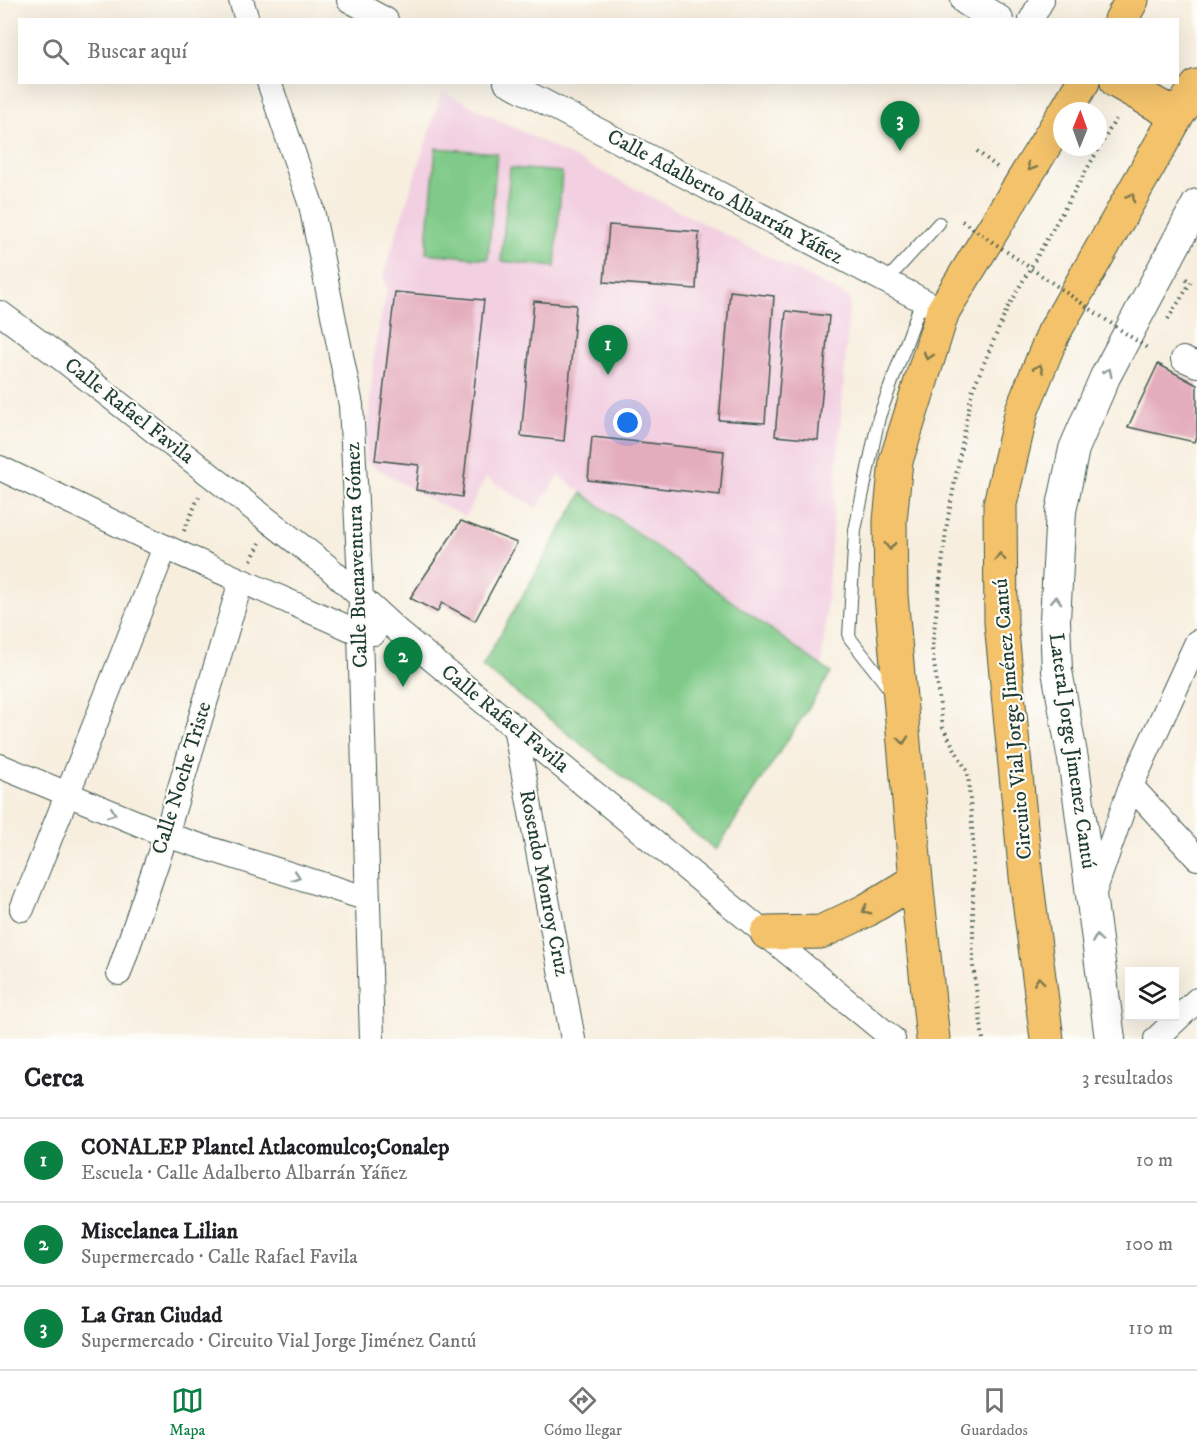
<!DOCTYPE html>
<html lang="es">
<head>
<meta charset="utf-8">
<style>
  :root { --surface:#fff; --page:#f2f2f2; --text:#202124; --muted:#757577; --line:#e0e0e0; --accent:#0b8043 }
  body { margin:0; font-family:"IM FELL DW Pica",serif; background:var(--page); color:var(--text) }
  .controls { position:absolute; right:18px; bottom:18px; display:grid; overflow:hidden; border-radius:0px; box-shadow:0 6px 24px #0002 }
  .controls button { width:54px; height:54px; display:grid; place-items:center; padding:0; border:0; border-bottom:2px solid var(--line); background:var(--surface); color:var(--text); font:30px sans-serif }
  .compass { position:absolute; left:1053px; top:102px; width:54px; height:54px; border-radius:50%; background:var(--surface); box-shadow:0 6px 24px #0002; rotate:1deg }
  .you { position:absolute; left:628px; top:423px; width:21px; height:21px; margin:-15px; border:4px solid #fff; border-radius:50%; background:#1a73e8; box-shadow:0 0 0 9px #1a73e833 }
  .badge { display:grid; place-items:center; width:39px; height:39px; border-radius:50%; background:var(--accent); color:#fff; font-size:20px; font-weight:700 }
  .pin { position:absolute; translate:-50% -50px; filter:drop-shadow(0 2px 3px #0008) }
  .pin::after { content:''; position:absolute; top:32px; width:21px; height:18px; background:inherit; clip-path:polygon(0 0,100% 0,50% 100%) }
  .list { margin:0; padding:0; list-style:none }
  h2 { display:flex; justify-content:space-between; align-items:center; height:78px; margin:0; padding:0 24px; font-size:26px }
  h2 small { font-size:20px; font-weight:400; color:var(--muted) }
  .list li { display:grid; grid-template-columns:39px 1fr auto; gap:18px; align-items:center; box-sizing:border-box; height:84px; padding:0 24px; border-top:2px solid var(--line) }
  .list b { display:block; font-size:22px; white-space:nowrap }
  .list p { margin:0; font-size:20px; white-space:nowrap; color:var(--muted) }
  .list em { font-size:20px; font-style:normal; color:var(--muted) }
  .icon { flex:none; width:33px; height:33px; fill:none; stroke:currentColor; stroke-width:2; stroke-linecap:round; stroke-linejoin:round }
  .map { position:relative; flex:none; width:1197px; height:1039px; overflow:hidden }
  .search { position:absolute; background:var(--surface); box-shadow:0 6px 24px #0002; left:18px; right:18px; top:18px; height:66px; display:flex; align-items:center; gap:15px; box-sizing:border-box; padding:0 21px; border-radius:0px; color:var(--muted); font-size:22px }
  .sheet { height:330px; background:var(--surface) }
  nav { display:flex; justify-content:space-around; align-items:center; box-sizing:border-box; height:84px; border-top:2px solid var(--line); background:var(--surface); font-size:16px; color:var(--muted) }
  nav a { display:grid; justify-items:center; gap:3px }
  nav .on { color:var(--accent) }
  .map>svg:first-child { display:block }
  .built { fill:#f2cfe1 }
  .green { fill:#7fca88; stroke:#4f845e; stroke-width:1.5 }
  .building { fill:#e4adbe }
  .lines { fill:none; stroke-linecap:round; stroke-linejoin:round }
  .service-casing { stroke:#3f584e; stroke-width:14 }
  .minor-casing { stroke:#3f584e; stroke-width:26 }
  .tertiary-casing { stroke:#3f584e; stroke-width:32 }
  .primary-casing { stroke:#3f584e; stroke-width:35 }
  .path { stroke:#3f584e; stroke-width:4; stroke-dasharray:1.5 4.5; stroke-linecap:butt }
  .service { stroke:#fff; stroke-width:12 }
  .minor { stroke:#fff; stroke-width:24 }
  .tertiary { stroke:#fff; stroke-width:30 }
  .primary { stroke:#f3c26a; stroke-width:33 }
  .path-bridge { stroke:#3f584e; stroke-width:4; stroke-dasharray:1.5 4.5; stroke-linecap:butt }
  .oneway { stroke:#7e794c }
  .oneway2 { stroke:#8f9e9a }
  .labels { text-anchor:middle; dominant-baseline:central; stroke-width:4.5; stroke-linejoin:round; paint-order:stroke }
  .street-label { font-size:21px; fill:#1f3d34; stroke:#fdfcf7 }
</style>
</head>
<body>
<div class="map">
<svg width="1197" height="1039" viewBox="0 0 1197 1039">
  <rect width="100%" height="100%" fill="#fdfcf7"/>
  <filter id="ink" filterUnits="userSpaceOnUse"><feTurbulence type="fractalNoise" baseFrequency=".0167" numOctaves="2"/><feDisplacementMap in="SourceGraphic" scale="12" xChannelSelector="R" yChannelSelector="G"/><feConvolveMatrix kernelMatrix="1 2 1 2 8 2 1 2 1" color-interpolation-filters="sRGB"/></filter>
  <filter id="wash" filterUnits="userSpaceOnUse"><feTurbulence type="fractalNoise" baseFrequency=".008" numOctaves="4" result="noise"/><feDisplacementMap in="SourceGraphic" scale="24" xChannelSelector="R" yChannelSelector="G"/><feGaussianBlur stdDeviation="1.35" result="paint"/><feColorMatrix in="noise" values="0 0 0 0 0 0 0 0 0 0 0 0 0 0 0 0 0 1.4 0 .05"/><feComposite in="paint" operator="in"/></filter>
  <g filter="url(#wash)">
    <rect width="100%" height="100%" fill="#f7eede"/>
    <path class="built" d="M442 91 850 298 822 666 559 476 537 508 486 478 465 517 420 494 365 461 375 345 387 290 383 276Z"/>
    <path class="green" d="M436 148 497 153 488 259 426 253Z
      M510 168 562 172 555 267 501 261Z
      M582 493 831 673 716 850 482 666Z"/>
    <g id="blocks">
      <path class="building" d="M609 225 699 232 696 289 604 282Z
        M730 291 774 296 765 423 719 420Z
        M395 292 484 300 462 497 416 490 419 465 375 460Z
        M534 301 576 305 564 441 521 436Z
        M786 311 829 316 818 440 775 436Z
        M1158 364 1197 385V437L1194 442 1128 427Z
        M592 437 724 451 720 495 588 480Z
        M461 521 517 543 475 621 442 603 437 612 410 598Z"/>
    </g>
  </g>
  <g filter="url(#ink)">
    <use href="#blocks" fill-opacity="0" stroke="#3f584e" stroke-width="1.5"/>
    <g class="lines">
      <defs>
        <path id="service" d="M886 281 939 223
          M891 691 849 637 855 530 879 417 922 300"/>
        <path id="minor" d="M241 0 247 20
          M349 0 386 20
          M1031 20 1042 0
          M269 82 311 205 351 405 361 599 360 633 372 1039
          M506 82 943 311
          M0 313 57 355 328 567 400 633 893 1039
          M1183 359 1197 365
          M0 468 165 547 360 633H374
          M515 727 573 1039
          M0 766 166 835 368 899
          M1131 786 1197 858
          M1092 898 1131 786 1197 642
          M22 909 165 547
          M119 973 166 835 241 581
          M1156 1039 1197 1000"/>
        <path id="tertiary" d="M966 0 998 20
          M1110 1039 1074 765 1057 671 1055 620 1061 511 1074 449 1105 377 1197 204"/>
        <path id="primary" d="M1121 20 1132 0
          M1117 82 1177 116
          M1066 111 1083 82
          M767 933 821 932 867 910 916 880
          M933 1039 916 880 891 595 890 521 896 461 943 311 1062 117
          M1047 1039 1026 877 1001 623 1000 504 1022 410 1053 334 1177 116 1197 86"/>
      </defs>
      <use href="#service" class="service-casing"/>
      <use href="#minor" class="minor-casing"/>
      <use href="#tertiary" class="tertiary-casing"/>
      <use href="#primary" class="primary-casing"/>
      <path class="path" d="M977 151 998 168
        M1168 319 1191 282 1186 279
        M184 531 200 494
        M251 560 260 543
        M983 1039 973 966V841L968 773 943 728 932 648 947 523 972 391 1008 307 1118 115"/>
      <use href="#service" class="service"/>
      <use href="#minor" class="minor"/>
      <use href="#tertiary" class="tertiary"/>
      <use href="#primary" class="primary"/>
      <path class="path-bridge" d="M962 221 1150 350"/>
    </g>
    <defs><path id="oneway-chevron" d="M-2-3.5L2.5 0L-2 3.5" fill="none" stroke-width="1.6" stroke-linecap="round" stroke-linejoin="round" transform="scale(1.5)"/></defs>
    <g class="oneway">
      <use href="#oneway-chevron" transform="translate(1031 167) rotate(122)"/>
      <use href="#oneway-chevron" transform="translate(1131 197) rotate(-60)"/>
      <use href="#oneway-chevron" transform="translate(928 356) rotate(108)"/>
      <use href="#oneway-chevron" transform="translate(1039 368) rotate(-68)"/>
      <use href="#oneway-chevron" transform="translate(890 546) rotate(90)"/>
      <use href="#oneway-chevron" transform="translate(1000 557) rotate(-91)"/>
      <use href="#oneway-chevron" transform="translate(903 740) rotate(85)"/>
      <use href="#oneway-chevron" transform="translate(866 910) rotate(152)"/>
      <use href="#oneway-chevron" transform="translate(1039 981) rotate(-97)"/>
    </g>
    <g class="oneway2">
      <use href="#oneway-chevron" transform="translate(1108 372) rotate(-63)"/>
      <use href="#oneway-chevron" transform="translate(1056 600) rotate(-86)"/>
      <use href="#oneway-chevron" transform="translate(112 813) rotate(22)"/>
      <use href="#oneway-chevron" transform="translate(296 876) rotate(18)"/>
      <use href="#oneway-chevron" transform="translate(1097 939) rotate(-98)"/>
    </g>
  </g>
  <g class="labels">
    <g class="street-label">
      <text transform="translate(725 197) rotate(28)">Calle Adalberto Albarrán Yáñez</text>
      <text transform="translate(129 411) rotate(38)">Calle Rafael Favila</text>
      <text transform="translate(357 555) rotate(-92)">Calle Buenaventura Gómez</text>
      <text transform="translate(505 719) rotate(39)">Calle Rafael Favila</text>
      <text transform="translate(1013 719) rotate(-95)">Circuito Vial Jorge Jiménez Cantú</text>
      <text transform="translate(1072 751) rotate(82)">Lateral Jorge Jimenez Cantú</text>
      <text transform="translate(182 778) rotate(-73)">Calle Noche Triste</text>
      <text transform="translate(544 883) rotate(79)">Rosendo Monroy Cruz</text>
    </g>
  </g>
</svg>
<div class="controls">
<button><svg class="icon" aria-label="layers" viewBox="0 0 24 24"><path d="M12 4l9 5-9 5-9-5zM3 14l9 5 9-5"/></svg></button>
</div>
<svg class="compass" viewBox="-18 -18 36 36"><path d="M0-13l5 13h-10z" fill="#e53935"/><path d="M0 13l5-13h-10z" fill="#757577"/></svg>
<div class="you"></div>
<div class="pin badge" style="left:608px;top:375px">1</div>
<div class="pin badge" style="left:403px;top:687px">2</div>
<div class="pin badge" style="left:900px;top:151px">3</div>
<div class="search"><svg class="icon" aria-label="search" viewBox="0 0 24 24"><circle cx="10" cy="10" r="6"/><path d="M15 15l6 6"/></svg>Buscar aquí</div>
</div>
<section class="sheet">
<h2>Cerca<small>3 resultados</small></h2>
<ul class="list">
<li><span class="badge">1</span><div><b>CONALEP Plantel Atlacomulco;Conalep</b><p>Escuela · Calle Adalberto Albarrán Yáñez</p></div><em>10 m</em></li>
<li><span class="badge">2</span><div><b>Miscelanea Lilian</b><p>Supermercado · Calle Rafael Favila</p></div><em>100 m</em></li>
<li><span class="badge">3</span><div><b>La Gran Ciudad</b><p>Supermercado · Circuito Vial Jorge Jiménez Cantú</p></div><em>110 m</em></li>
</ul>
</section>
<nav>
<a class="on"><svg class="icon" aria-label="map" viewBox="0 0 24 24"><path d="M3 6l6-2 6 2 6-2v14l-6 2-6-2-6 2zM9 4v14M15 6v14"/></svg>Mapa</a>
<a><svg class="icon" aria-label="directions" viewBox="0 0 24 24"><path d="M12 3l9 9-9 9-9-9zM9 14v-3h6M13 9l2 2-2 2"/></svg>Cómo llegar</a>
<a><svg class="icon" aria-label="saved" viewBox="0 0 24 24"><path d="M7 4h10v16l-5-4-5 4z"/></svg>Guardados</a>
</nav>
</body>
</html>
